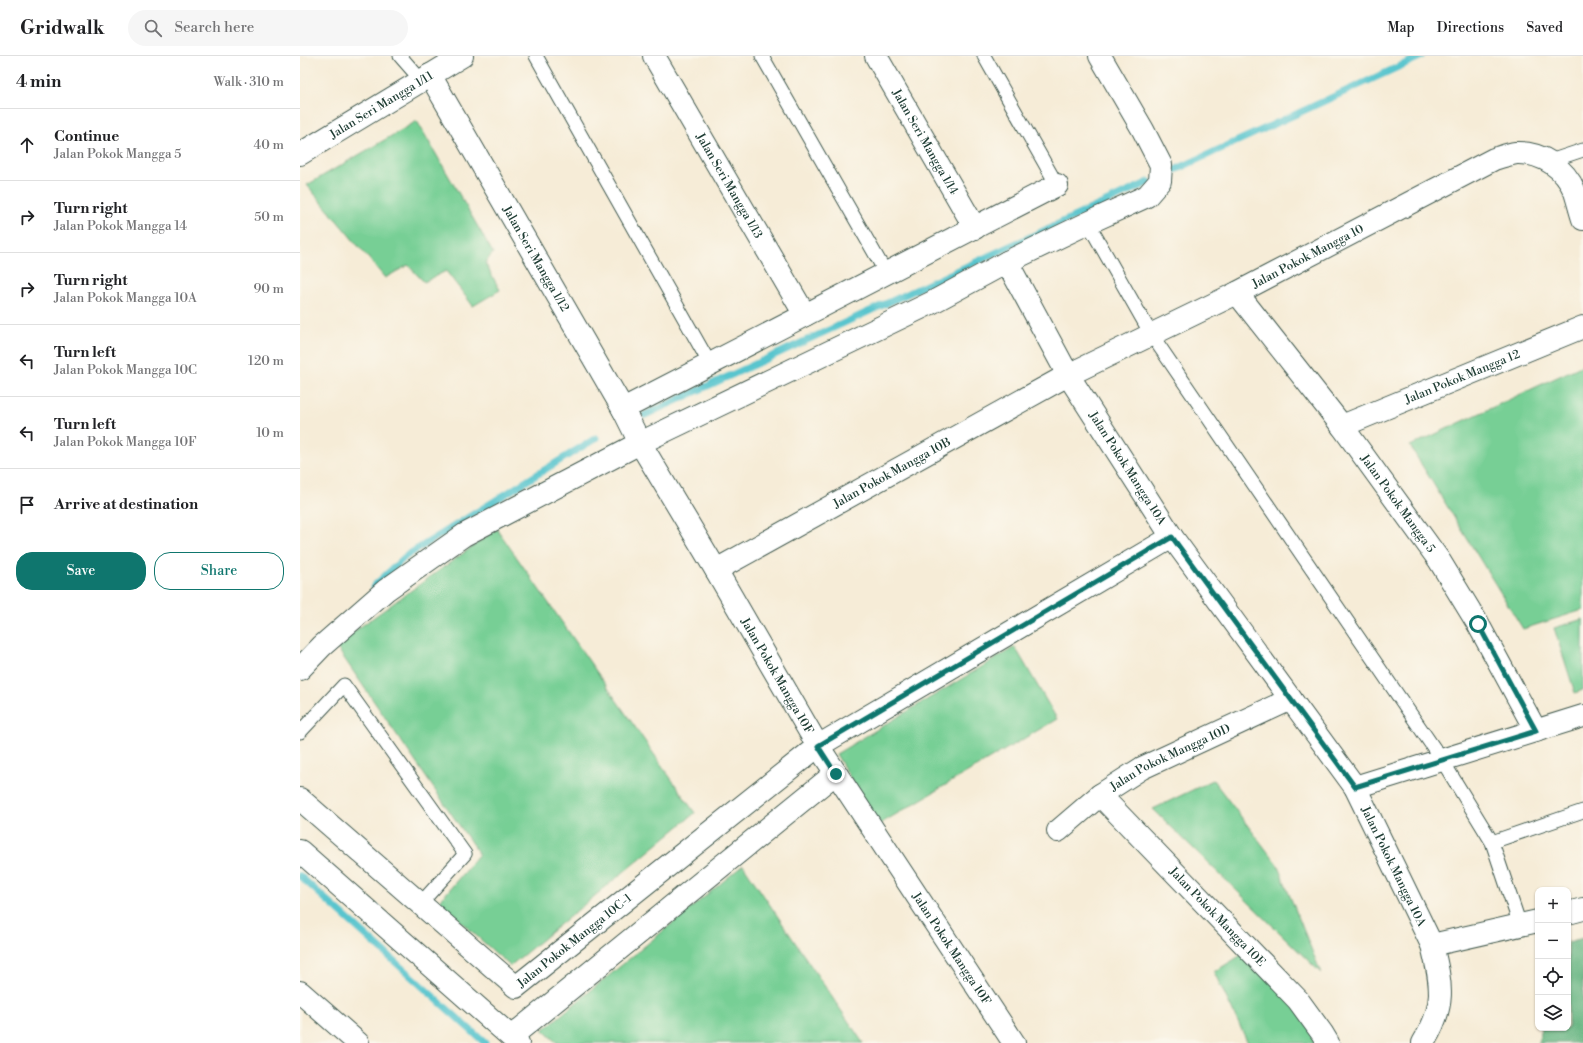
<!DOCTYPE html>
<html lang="en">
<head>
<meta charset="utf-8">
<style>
  :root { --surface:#fff; --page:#f6f6f6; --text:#202124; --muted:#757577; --line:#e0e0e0; --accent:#0f766e }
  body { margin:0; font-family:"Libre Bodoni",serif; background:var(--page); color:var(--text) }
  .controls { position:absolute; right:12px; bottom:12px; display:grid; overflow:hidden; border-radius:8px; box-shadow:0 1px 3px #0004 }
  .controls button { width:36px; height:36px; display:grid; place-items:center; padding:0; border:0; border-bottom:1px solid var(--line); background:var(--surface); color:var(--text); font:20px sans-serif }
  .stop { position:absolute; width:12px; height:12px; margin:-9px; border:3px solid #0f766e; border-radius:50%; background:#fff }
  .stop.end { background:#0f766e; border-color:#fff; box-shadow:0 1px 4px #0008 }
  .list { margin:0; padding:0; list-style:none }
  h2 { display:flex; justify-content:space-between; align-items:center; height:52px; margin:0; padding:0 16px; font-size:17px }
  h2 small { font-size:13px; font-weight:400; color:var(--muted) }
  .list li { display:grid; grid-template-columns:26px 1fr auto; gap:12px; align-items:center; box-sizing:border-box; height:72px; padding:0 16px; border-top:1px solid var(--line) }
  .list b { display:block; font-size:15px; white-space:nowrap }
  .list p { margin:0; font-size:13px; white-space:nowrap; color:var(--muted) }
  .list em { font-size:13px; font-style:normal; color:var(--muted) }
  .actions { display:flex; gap:8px; padding:12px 16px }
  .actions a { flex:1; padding:9px 0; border:1px solid var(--accent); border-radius:16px; text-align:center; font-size:14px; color:var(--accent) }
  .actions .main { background:var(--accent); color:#fff }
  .icon { flex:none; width:22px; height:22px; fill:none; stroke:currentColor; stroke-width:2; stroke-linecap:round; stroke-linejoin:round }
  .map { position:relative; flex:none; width:1283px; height:987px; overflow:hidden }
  header { display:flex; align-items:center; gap:24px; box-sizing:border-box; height:56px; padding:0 20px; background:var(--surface); border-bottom:1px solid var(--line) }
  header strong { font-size:19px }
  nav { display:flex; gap:22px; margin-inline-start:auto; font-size:14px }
  .search { width:280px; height:36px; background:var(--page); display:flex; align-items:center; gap:10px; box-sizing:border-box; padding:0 14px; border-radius:22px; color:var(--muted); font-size:15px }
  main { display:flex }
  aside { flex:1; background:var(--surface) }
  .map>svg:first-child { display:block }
  .green { fill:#77cf95; stroke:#4b8664 }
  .forest { fill:#61b27e; stroke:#407859 }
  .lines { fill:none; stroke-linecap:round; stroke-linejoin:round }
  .stream { stroke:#58c5ce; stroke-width:7 }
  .service-casing { stroke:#3f574c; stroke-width:15 }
  .minor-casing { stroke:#3f574c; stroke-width:24 }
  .service { stroke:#fff; stroke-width:13 }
  .minor { stroke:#fff; stroke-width:22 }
  .route { stroke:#0f766e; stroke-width:5 }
  .labels { text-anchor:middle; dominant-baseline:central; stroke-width:4; stroke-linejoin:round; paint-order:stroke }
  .street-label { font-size:12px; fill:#1f3d34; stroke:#fbf7ec }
</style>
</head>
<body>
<header>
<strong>Gridwalk</strong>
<div class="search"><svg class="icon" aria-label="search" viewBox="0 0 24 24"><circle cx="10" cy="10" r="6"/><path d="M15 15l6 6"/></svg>Search here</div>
<nav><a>Map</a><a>Directions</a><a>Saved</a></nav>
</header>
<main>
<aside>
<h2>4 min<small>Walk · 310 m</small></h2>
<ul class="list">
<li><svg class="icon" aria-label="ahead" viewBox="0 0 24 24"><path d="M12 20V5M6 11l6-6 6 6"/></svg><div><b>Continue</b><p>Jalan Pokok Mangga 5</p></div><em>40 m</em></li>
<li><svg class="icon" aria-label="right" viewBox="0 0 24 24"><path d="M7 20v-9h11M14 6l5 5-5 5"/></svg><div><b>Turn right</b><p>Jalan Pokok Mangga 14</p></div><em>50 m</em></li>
<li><svg class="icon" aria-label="right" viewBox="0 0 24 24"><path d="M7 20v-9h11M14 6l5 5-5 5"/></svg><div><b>Turn right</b><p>Jalan Pokok Mangga 10A</p></div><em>90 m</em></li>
<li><svg class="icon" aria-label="left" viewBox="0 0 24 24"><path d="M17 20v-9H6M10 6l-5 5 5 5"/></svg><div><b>Turn left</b><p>Jalan Pokok Mangga 10C</p></div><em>120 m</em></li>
<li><svg class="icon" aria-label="left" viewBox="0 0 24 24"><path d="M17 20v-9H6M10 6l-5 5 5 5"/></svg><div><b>Turn left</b><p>Jalan Pokok Mangga 10F</p></div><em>10 m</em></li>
<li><svg class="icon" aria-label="arrive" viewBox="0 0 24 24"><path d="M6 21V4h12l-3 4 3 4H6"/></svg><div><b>Arrive at destination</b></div></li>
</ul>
<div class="actions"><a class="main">Save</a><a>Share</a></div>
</aside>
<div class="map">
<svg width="1283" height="987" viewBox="0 0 1283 987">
  <rect width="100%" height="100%" fill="#fbf7ec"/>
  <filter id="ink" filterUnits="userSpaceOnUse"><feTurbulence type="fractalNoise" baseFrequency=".025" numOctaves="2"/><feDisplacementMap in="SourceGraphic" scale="8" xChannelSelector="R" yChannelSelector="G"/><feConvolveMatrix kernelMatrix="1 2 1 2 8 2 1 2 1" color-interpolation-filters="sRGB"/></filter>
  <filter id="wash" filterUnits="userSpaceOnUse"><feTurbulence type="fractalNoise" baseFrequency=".012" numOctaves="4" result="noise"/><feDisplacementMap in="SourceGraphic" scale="16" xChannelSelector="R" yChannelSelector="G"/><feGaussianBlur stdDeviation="0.9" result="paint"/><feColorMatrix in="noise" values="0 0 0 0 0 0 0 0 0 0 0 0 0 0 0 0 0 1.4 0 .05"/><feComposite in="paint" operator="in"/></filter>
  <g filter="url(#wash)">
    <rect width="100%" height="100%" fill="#f6ecd7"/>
    <path class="green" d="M117 65 193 197 185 207 200 234 173 250 146 215 124 226 108 209 85 222 7 129Z
      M1283 309V554L1223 573 1110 390Z
      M197 473 395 757 210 910 139 846 179 798 35 589Z
      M1283 563V634L1275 637 1254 572Z
      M715 591 757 663 578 769 536 698Z
      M913 724 977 808 1021 917 853 753Z
      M443 809 563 987H257L243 974Z
      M943 898 994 939 1019 987H948L914 916Z"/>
    <path class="forest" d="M1283 882V987H1238L1242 972H1268V886Z"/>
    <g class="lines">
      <path class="stream" d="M864 119 1122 0
        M345 359 849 126
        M74 530 106 500 296 382
        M0 820 185 987"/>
    </g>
  </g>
  <g filter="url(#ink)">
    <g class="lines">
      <defs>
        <path id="service" d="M100 0 121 24
          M236 0 410 308
          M462 0 586 217
          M684 0 757 129
          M1250 105 1283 94
          M788 167 851 278 1142 704 1192 786 1220 869
          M0 676 44 629 165 798 120 848
          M1192 786 1283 755"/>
        <g id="minor">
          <path id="s1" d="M354 0 505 259"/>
          <path id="s2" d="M576 0 675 172"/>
          <path id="s3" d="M130 19 323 353 340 387 416 514 518 690 714 987"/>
          <path id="s4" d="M0 98 162 0"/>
          <path id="s5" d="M707 206 768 319 872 481 1055 731 1132 889C1142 930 1146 950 1123 987"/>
          <path id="s6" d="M937 237 1042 370 1139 504 1178 568 1236 675"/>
          <path d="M323 353 757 129"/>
          <path id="s7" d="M1042 370 1283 271"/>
          <path id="s8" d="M416 514 768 319 937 237 1194 103C1201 101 1209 98 1216 97 1242 96 1265 112 1275 136 1278 145 1280 154 1283 163"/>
          <path d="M0 613 22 590 86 534 164 479 340 387 631 247 707 206 788 167 847 140 860 125 861 109 843 74 800 0"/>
          <path d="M1055 731 1283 660"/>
          <path id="s9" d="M800 739 998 944 1022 977 1028 987"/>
          <path id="s10" d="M0 743 216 931 518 690 872 481"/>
          <path id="s11" d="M758 775 800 739 842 712 991 643"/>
          <path d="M0 795 218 987"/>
          <path d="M1268 857 1283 853"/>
          <path d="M1132 889 1238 865"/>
          <path d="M0 936 58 987"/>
          <path d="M212 980 536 717"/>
        </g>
      </defs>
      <use href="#service" class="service-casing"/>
      <use href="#minor" class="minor-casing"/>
      <use href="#service" class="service"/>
      <use href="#minor" class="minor"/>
    </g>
  </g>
  <g class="lines" filter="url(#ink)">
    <path class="route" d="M536 718 518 690 872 481 1055 731 1236 675 1178 568"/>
  </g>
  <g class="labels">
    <g class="street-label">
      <text stroke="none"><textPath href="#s4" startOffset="95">Jalan Seri Mangga 1/11</textPath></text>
      <text stroke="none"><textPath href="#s2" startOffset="99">Jalan Seri Mangga 1/14</textPath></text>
      <text stroke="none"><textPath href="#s1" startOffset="150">Jalan Seri Mangga 1/13</textPath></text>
      <text stroke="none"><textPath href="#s8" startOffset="670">Jalan Pokok Mangga 10</textPath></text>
      <text stroke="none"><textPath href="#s3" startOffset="212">Jalan Seri Mangga 1/12</textPath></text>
      <text stroke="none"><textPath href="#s7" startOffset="130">Jalan Pokok Mangga 12</textPath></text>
      <text stroke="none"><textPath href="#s5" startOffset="239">Jalan Pokok Mangga 10A</textPath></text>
      <text stroke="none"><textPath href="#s8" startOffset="201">Jalan Pokok Mangga 10B</textPath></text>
      <text stroke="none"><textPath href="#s6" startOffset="265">Jalan Pokok Mangga 5</textPath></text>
      <text stroke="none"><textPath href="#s3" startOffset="694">Jalan Pokok Mangga 10F</textPath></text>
      <text stroke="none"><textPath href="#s11" startOffset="135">Jalan Pokok Mangga 10D</textPath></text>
      <text stroke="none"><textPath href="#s5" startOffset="719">Jalan Pokok Mangga 10A</textPath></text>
      <text stroke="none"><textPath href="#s9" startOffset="169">Jalan Pokok Mangga 10E</textPath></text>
      <text stroke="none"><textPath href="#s10" startOffset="361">Jalan Pokok Mangga 10C-1</textPath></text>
      <text stroke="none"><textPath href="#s3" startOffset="1018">Jalan Pokok Mangga 10F</textPath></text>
    </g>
  </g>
</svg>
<div class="controls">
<button>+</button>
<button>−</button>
<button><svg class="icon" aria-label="locate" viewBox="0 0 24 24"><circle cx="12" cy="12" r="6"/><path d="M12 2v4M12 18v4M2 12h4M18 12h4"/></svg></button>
<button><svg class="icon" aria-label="layers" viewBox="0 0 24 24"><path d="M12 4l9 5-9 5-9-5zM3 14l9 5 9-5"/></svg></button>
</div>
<div class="stop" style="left:1178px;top:568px"></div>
<div class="stop end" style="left:536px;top:718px"></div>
</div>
</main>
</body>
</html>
